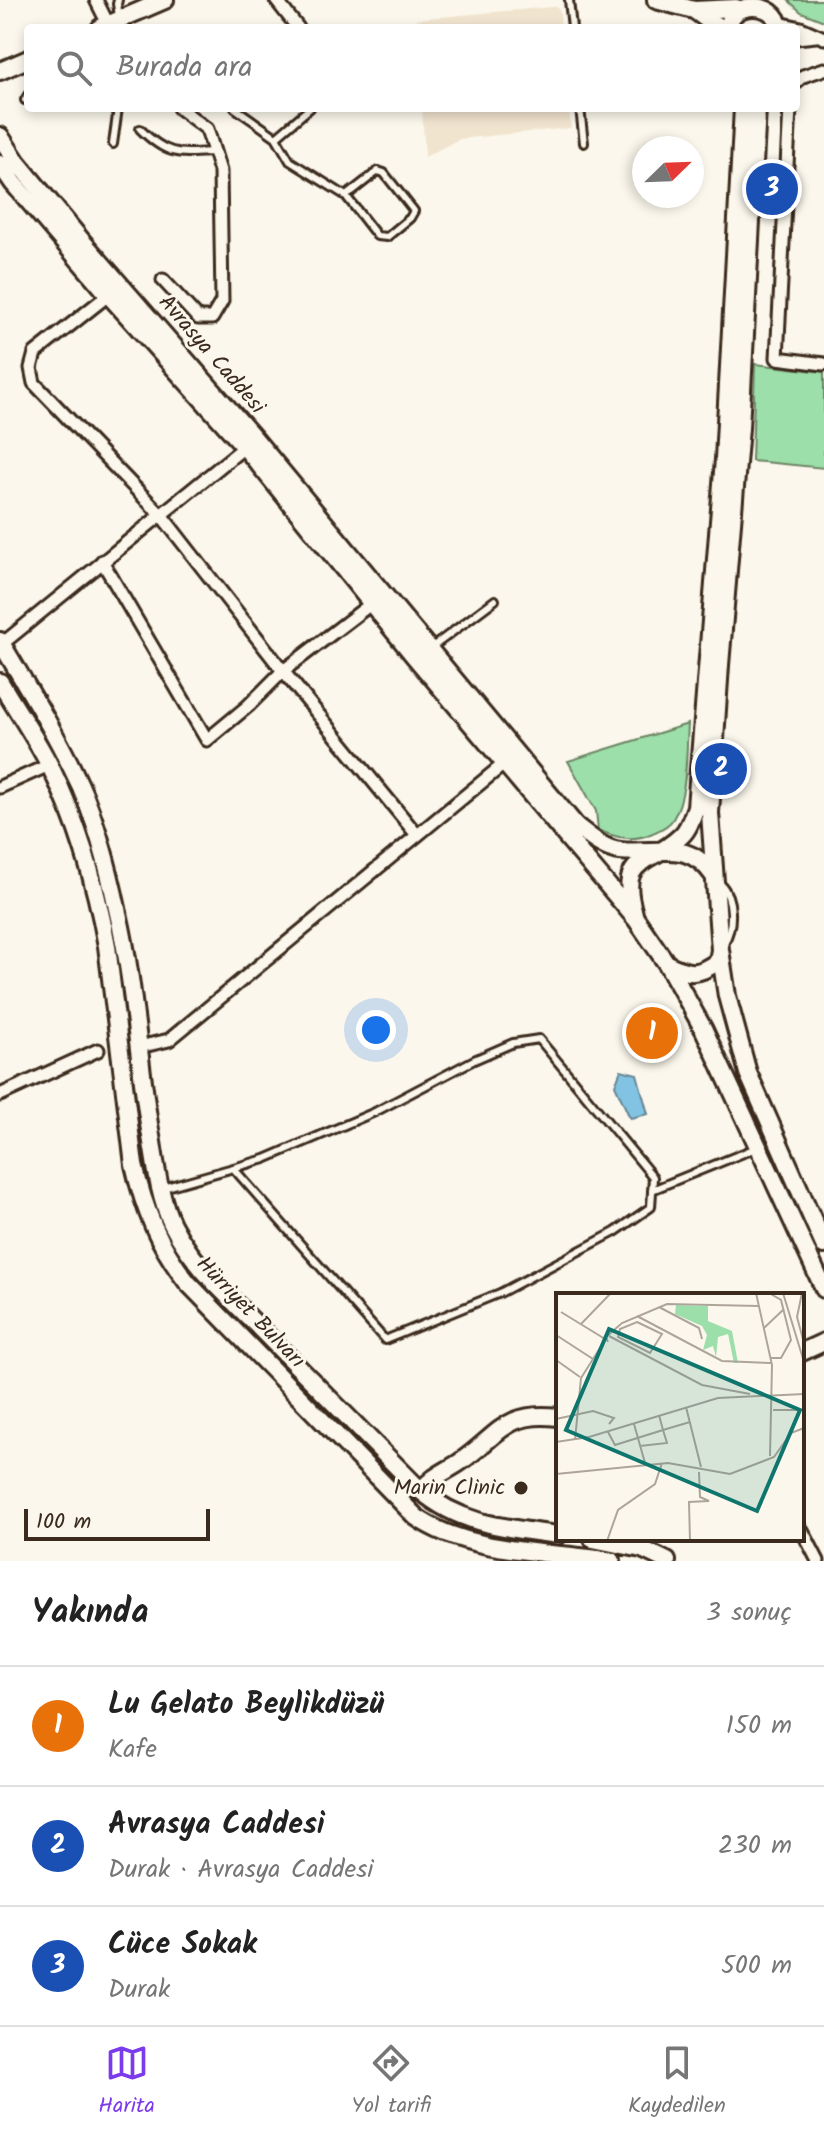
<!DOCTYPE html>
<html lang="tr">
<head>
<meta charset="utf-8">
<style>
  :root { --surface:#fff; --page:#f2f2f2; --text:#222; --muted:#767676; --line:#e0e0e0; --accent:#7c3aed }
  body { margin:0; font-family:Kalam,sans-serif; background:var(--page); color:var(--text) }
  .compass { position:absolute; left:632px; top:136px; width:72px; height:72px; border-radius:50%; background:var(--surface); box-shadow:0 4px 12px #0003; rotate:67deg }
  .scale { position:absolute; left:24px; bottom:20px; width:186px; box-sizing:border-box; padding-left:8px; border:4px solid #3b2a1e; border-top:0; font-size:22px; line-height:28px; white-space:nowrap; color:#3b2a1e; -webkit-text-stroke:6px #fbf7ec; paint-order:stroke }
  .you { position:absolute; left:376px; top:1030px; width:28px; height:28px; margin:-20px; border:6px solid #fff; border-radius:50%; background:#1a73e8; box-shadow:0 0 0 12px #1a73e833 }
  .badge { display:grid; place-items:center; width:52px; height:52px; border-radius:50%; background:var(--accent); color:#fff; font-size:26px; font-weight:700 }
  .pin { position:absolute; translate:-50% -50%; border:4px solid #fff; box-shadow:0 2px 8px #0006 }
  .list { margin:0; padding:0; list-style:none }
  h2 { display:flex; justify-content:space-between; align-items:center; height:104px; margin:0; padding:0 32px; font-size:34px }
  h2 small { font-size:26px; font-weight:400; color:var(--muted) }
  .list li { display:grid; grid-template-columns:52px 1fr auto; gap:24px; align-items:center; box-sizing:border-box; height:120px; padding:0 32px; border-top:2px solid var(--line) }
  .list b { display:block; font-size:30px; white-space:nowrap }
  .list p { margin:0; font-size:26px; white-space:nowrap; color:var(--muted) }
  .list em { font-size:26px; font-style:normal; color:var(--muted) }
  .icon { flex:none; width:44px; height:44px; fill:none; stroke:currentColor; stroke-width:2; stroke-linecap:round; stroke-linejoin:round }
  .map { position:relative; flex:none; width:824px; height:1561px; overflow:hidden }
  .search { position:absolute; background:var(--surface); box-shadow:0 4px 12px #0003; left:24px; right:24px; top:24px; height:88px; display:flex; align-items:center; gap:20px; box-sizing:border-box; padding:0 28px; border-radius:8px; color:var(--muted); font-size:30px }
  .sheet { height:464px; background:var(--surface) }
  nav { display:flex; justify-content:space-around; align-items:center; box-sizing:border-box; height:112px; border-top:2px solid var(--line); background:var(--surface); font-size:22px; color:var(--muted) }
  nav a { display:grid; justify-items:center; gap:4px }
  nav .on { color:var(--accent) }
  .map>svg:first-child { display:block }
  .built { fill:#f1e4cf }
  .green { fill:#9cdfaa; stroke:#6c8464; stroke-width:2 }
  .water { fill:#82c3e3; stroke:#668694; stroke-width:2 }
  .lines { fill:none; stroke-linecap:round; stroke-linejoin:round }
  .lane-casing { stroke:#3b2a1e; stroke-width:12 }
  .street-casing { stroke:#3b2a1e; stroke-width:17 }
  .secondary-casing { stroke:#3b2a1e; stroke-width:22 }
  .lane { stroke:#fbf7ec; stroke-width:6 }
  .street { stroke:#fbf7ec; stroke-width:11 }
  .secondary { stroke:#fbf7ec; stroke-width:16 }
  .poi-dot { fill:#3b2a1e; stroke:#fbf7ec; stroke-width:3 }
  .labels { text-anchor:middle; dominant-baseline:central; stroke-width:6; stroke-linejoin:round; paint-order:stroke }
  .street-label { font-size:22px; fill:#3b2a1e; stroke:#fbf7ec }
  .poi-label { font-size:22px; fill:#3b2a1e; stroke:#fbf7ec; text-anchor:end }
  .inset-road { fill:none; stroke:#aea59a; stroke-width:2 }
  .view { fill:#0f766e; fill-opacity:0.15; stroke:#0f766e; stroke-width:4 }
  .inset-edge { fill:none; stroke:#3b2a1e; stroke-width:4 }
</style>
</head>
<body>
<div class="map">
<svg width="824" height="1561" viewBox="0 0 824 1561">
  <rect width="100%" height="100%" fill="#fbf7ec"/>
  <filter id="ink" filterUnits="userSpaceOnUse"><feTurbulence type="fractalNoise" baseFrequency=".0125" numOctaves="2"/><feDisplacementMap in="SourceGraphic" scale="16" xChannelSelector="R" yChannelSelector="G"/><feConvolveMatrix kernelMatrix="1 2 1 2 8 2 1 2 1" color-interpolation-filters="sRGB"/></filter>
  <g filter="url(#ink)">
    <path class="built" d="M551 7H557L560 12 561 28H417V19Z
      M422 108H569L571 128 459 139 425 157Z"/>
    <path class="green" d="M788 0H824V21L801 12Z
      M755 364 824 372V468L752 461Z
      M688 724C686 752 688 794 673 819 669 826 660 830 653 833 634 842 616 838 598 830L596 811 568 761Z"/>
    <path class="water" d="M621 1070 637 1074 648 1114 630 1118 615 1085Z"/>
    <g class="lines">
      <defs>
        <path id="lane" d="M118 0 117 4 119 16
          M569 0 572 28
          M25 100 28 95
          M235 108 276 137 290 161 346 196 377 236 387 237 410 218 414 211 384 173 378 171 346 196
          M580 108 584 143
          M140 129C167 156 178 154 213 152
          M276 137 310 108
          M113 144 118 108
          M431 648 495 600
          M720 883C734 898 734 926 724 943
          M163 1188 265 1159 375 1112 474 1060 513 1043 539 1039 653 1177 651 1207 615 1232 500 1293 385 1340 234 1169
          M652 1190 756 1148"/>
        <path id="street" d="M96 0 110 28
          M276 0 298 28
          M779 23 801 28 824 38
          M796 38 816 36
          M796 82 803 76 824 69
          M790 108 777 358 824 364
          M163 280 198 318H212L222 301 220 171 207 129 179 108
          M112 292 35 353 31 368 34 383 162 516 283 671 372 603
          M102 561 207 740 248 706 283 671 417 835
          M2 644 248 444
          M0 787 49 765
          M139 1047 169 1040 505 763
          M0 1095 98 1050
          M802 1530 818 1561"/>
        <path id="secondary" d="M656 0 694 10 736 8
          M694 10 713 24 723 28
          M100 28 165 0
          M729 28C728 0 778 0 779 28
          M0 71 28 59
          M757 108 740 428 720 665 710 813 720 950 727 996 748 1073 824 1245
          M0 136 17 162 82 241 254 438 576 826C589 836 603 849 620 851 658 855 688 838 714 876
          M0 164 13 183 109 295 245 447 415 657 636 919 667 964 704 1030 824 1289
          M0 641C28 688 57 735 80 785 98 825 109 870 118 913 135 986 138 1062 151 1136 156 1166 159 1196 172 1224 183 1246 198 1265 215 1283L421 1491C461 1525 507 1528 558 1535
          M0 682C17 711 36 738 51 768 78 823 96 885 107 946L134 1165C144 1209 159 1246 187 1282L416 1517C468 1554 550 1551 612 1561
          M634 914C617 854 648 868 681 836 689 829 692 817 696 807L724 459 743 108
          M667 964C688 974 697 977 718 961L720 950
          M802 1352 824 1342
          M421 1491C434 1475 444 1473 460 1462 497 1437 505 1410 558 1417
          M593 1539 642 1549 667 1561"/>
      </defs>
      <use href="#lane" class="lane-casing"/>
      <use href="#street" class="street-casing"/>
      <use href="#secondary" class="secondary-casing"/>
      <use href="#lane" class="lane"/>
      <use href="#street" class="street"/>
      <use href="#secondary" class="secondary"/>
    </g>
  </g>
  <circle class="poi-dot" cx="521" cy="1488" r="8"/>
  <g class="labels">
    <g class="street-label">
      <text transform="translate(211 355) rotate(49)">Avrasya Caddesi</text>
      <text transform="translate(250 1313) rotate(46)">Hürriyet Bulvarı</text>
    </g>
    <g class="poi-label">
      <text x="505" y="1488">Marin Clinic</text>
    </g>
  </g>
  <g transform="translate(556 1293)">
    <rect width="248" height="248" fill="#fbf7ec"/>
    <path d="M120 12 152 13V28L176 38 182 70H178L172 41 162 44 160 64 157 53 147 57 151 42 146 33 119 21Z" fill="#9cdfaa"/>
    <path class="inset-road" d="M200 0 216 72 214 163M213 0 225 7 235 47 225 65H214M227 0 248 69M246 0 241 24 248 50M103 14 143 35 146 46M5 19 49 46M81 23 166 68 215 70M81 29 106 41 94 60 62 44 64 36ZM25 31 55 0M208 35 228 16M0 42 37 66M53 43 146 92 194 101M52 49 50 44 66 30 111 11 203 13M0 67 24 84M130 114 145 174M217 117H248M0 126 37 118 58 125 53 131M78 131 89 170M52 139 59 152 107 137 103 122M19 147 25 85 49 47M0 149 33 144 162 105 248 101M84 153 111 150 107 137 134 129M0 181 112 170 174 181 218 164 235 140 248 135M51 248 62 217 99 191 106 170M134 248 133 209 153 208 144 204 143 179"/>
    <path class="view" d="M53 36 244 117 201 218 10 137Z"/>
    <rect width="248" height="248" class="inset-edge"/>
  </g>
</svg>
<svg class="compass" viewBox="-18 -18 36 36"><path d="M0-13l5 13h-10z" fill="#e53935"/><path d="M0 13l5-13h-10z" fill="#767676"/></svg>
<div class="scale">100 m</div>
<div class="you"></div>
<div class="pin badge" style="left:652px;top:1033px;background:#e8710a">1</div>
<div class="pin badge" style="left:721px;top:769px;background:#1a4fb4">2</div>
<div class="pin badge" style="left:772px;top:189px;background:#1a4fb4">3</div>
<div class="search"><svg class="icon" aria-label="search" viewBox="0 0 24 24"><circle cx="10" cy="10" r="6"/><path d="M15 15l6 6"/></svg>Burada ara</div>
</div>
<section class="sheet">
<h2>Yakında<small>3 sonuç</small></h2>
<ul class="list">
<li><span class="badge" style="background:#e8710a">1</span><div><b>Lu Gelato Beylikdüzü</b><p>Kafe</p></div><em>150 m</em></li>
<li><span class="badge" style="background:#1a4fb4">2</span><div><b>Avrasya Caddesi</b><p>Durak · Avrasya Caddesi</p></div><em>230 m</em></li>
<li><span class="badge" style="background:#1a4fb4">3</span><div><b>Cüce Sokak</b><p>Durak</p></div><em>500 m</em></li>
</ul>
</section>
<nav>
<a class="on"><svg class="icon" aria-label="map" viewBox="0 0 24 24"><path d="M3 6l6-2 6 2 6-2v14l-6 2-6-2-6 2zM9 4v14M15 6v14"/></svg>Harita</a>
<a><svg class="icon" aria-label="directions" viewBox="0 0 24 24"><path d="M12 3l9 9-9 9-9-9zM9 14v-3h6M13 9l2 2-2 2"/></svg>Yol tarifi</a>
<a><svg class="icon" aria-label="saved" viewBox="0 0 24 24"><path d="M7 4h10v16l-5-4-5 4z"/></svg>Kaydedilen</a>
</nav>
</body>
</html>
